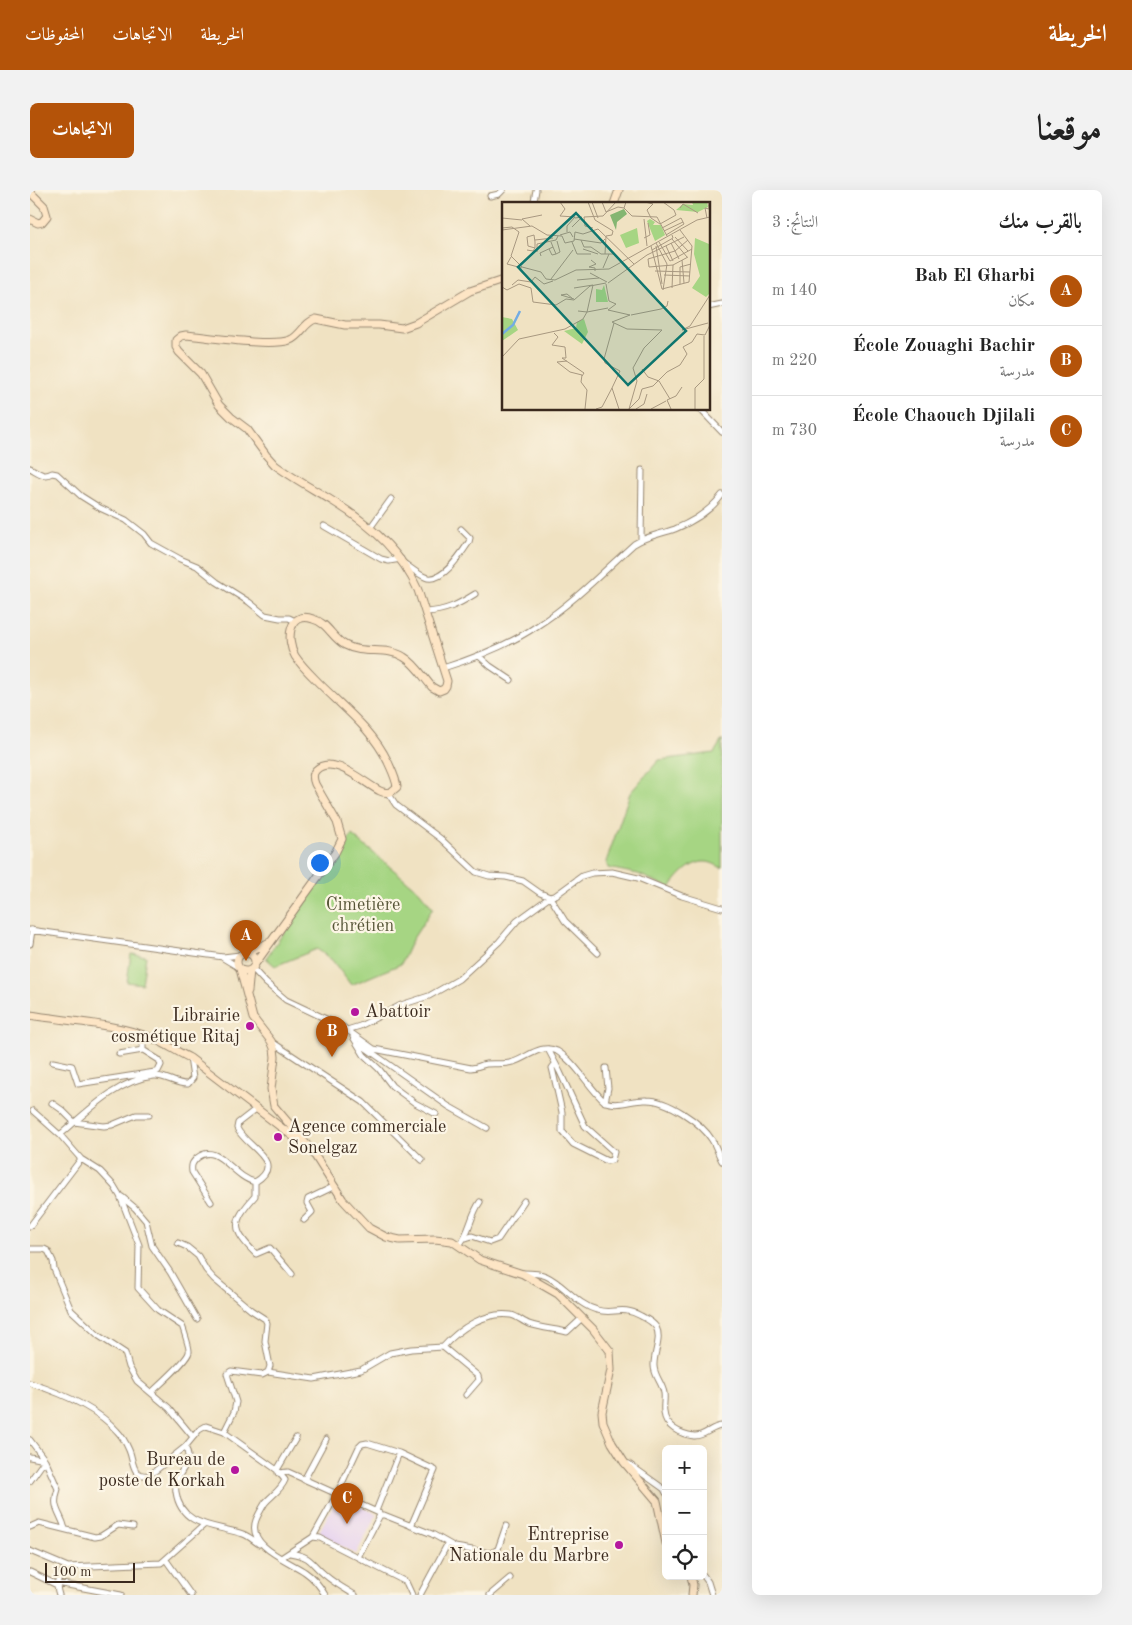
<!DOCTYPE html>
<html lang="ar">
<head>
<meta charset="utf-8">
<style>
  :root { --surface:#fff; --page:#f2f2f2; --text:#222; --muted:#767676; --line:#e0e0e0; --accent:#b45309 }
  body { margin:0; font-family:"Old Standard TT",Amiri,serif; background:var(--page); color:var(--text); direction:rtl }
  .controls { position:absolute; right:15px; bottom:15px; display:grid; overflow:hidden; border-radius:8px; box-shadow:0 5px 20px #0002 }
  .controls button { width:45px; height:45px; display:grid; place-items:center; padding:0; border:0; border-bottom:1px solid var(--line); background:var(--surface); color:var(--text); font:25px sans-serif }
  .scale { position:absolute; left:15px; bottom:12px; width:90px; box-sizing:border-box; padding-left:5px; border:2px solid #3b2a1e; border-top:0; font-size:14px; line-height:18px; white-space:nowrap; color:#3b2a1e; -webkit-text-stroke:4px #fcf5e5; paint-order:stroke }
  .you { position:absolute; left:289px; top:672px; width:18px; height:18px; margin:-12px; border:4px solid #fff; border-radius:50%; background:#1a73e8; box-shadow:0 0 0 8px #1a73e833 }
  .badge { display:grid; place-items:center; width:32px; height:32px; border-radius:50%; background:var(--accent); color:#fff; font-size:16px; font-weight:700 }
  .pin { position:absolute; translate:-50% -41px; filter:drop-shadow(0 1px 2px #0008) }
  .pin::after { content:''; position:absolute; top:26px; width:18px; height:15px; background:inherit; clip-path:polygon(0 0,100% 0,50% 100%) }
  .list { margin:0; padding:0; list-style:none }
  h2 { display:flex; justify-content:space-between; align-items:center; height:65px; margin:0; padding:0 20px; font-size:21px }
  h2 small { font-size:16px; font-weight:400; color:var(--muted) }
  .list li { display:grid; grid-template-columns:32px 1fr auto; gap:15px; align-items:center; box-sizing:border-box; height:70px; padding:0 20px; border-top:1px solid var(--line) }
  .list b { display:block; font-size:19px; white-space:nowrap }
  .list p { margin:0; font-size:16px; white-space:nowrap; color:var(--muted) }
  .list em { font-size:16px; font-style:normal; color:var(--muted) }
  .icon { flex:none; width:28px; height:28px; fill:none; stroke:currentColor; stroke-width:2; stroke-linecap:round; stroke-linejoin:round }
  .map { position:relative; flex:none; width:692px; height:1405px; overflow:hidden; direction:ltr; border-radius:8px }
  header { display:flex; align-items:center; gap:30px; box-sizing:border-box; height:70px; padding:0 25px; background:var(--accent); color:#fff }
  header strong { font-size:24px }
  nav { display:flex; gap:28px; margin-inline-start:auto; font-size:18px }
  .intro { display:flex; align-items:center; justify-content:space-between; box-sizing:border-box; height:120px; padding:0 30px }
  h1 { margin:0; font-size:35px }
  .button { padding:12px 22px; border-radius:8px; background:var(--accent); color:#fff; font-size:18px; font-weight:700 }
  main { display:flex; gap:30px; padding:0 30px }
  aside { flex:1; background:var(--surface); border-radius:8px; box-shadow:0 5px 20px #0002 }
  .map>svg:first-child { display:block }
  .built { fill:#e6d2f0 }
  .green { fill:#a6d583; stroke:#708050 }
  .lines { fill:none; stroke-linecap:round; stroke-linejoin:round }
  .street-casing { stroke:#968670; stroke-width:7 }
  .secondary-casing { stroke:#968670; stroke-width:9 }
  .street { stroke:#fff; stroke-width:5 }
  .secondary { stroke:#fde5c5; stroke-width:7 }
  .poi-dot { fill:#b5179e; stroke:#fcf5e5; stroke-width:2 }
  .labels { text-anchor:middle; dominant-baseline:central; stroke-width:4.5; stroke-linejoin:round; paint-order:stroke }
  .park-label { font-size:18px; fill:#565537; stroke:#fcf5e5 }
  .poi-label { font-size:18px; fill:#3b2a1e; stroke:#fcf5e5; text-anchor:end }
  .inset-river { fill:none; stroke:#73ace3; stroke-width:2.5 }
  .inset-road { fill:none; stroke:#a89880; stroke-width:1 }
  .view { fill:#0f766e; fill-opacity:0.15; stroke:#0f766e; stroke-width:2.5 }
  .inset-edge { fill:none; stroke:#3b2a1e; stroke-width:2.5 }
</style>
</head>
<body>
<header>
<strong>الخريطة</strong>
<nav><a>الخريطة</a><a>الاتجاهات</a><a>المحفوظات</a></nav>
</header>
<div class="intro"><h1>موقعنا</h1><a class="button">الاتجاهات</a></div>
<main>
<aside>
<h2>بالقرب منك<small>النتائج: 3</small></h2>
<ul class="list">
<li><span class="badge">A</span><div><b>Bab El Gharbi</b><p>مكان</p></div><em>140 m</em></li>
<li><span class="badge">B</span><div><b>École Zouaghi Bachir</b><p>مدرسة</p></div><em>220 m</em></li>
<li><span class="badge">C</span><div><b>École Chaouch Djilali</b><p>مدرسة</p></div><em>730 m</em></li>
</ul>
</aside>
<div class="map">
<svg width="692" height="1405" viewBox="0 0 692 1405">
  <rect width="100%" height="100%" fill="#fcf5e5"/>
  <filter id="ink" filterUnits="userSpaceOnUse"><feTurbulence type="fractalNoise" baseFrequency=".02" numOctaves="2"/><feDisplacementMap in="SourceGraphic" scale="10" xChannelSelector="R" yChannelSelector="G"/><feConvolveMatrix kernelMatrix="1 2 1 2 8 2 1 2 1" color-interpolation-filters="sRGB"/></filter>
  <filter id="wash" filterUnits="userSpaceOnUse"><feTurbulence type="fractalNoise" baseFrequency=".0096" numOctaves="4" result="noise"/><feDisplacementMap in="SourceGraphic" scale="20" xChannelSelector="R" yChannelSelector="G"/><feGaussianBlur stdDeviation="1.12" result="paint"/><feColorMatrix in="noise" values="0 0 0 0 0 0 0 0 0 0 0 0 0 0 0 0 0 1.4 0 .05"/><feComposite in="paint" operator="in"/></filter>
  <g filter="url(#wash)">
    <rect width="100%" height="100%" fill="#f0e2c2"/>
    <path class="built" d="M308 1306 347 1324 326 1364 288 1344Z"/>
    <path class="green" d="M692 550V678C688 676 681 672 676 672 661 671 648 686 640 698L608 684 578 678 576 672 600 603 629 570 684 563Z
      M322 645 389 701 403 718 382 750 371 774 321 795 302 770 287 759 245 776 236 768Z
      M101 764 116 766 112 794 97 792Z"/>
  </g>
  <g filter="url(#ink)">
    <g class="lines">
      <defs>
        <path id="street" d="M460 6 469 4 473 0
          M504 11 506 0
          M678 117 692 114
          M670 219 692 242
          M0 278C8 282 13 288 22 283L27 284 51 306 70 318 96 330 114 344 121 353 150 369 167 376 187 392 219 412 235 425 250 428H259L265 431
          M294 336 351 369 359 371 371 369
          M340 338 361 309
          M611 350 612 280
          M375 374C381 378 388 384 395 387 411 395 431 364 439 352L440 348 431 339
          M396 422C416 421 429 414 445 404
          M449 466 460 476 481 490
          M413 478C445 468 479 455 507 436 543 413 573 382 604 354 617 346 631 344 645 339 662 332 681 320 692 305
          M358 603 366 615 411 649 446 682 459 686 476 687 493 691 510 703 520 707 526 705 552 686 562 683 582 682 608 688 652 706 692 718
          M0 740 193 767 210 765
          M0 754 2 740
          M193 768 208 777
          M222 778 236 793 256 810 313 837 344 859 441 878C447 878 450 875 456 874 465 873 474 875 483 872 497 868 511 853 527 861 547 873 558 897 575 912 590 917 602 909 617 910 637 910 671 932 682 950 686 956 688 964 692 971
          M317 841V840L330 836 371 815 399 806 429 789 469 752 487 731 520 707 535 731 568 763
          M323 847 334 865 349 879 362 896 385 913 406 924
          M242 852 333 912 392 970
          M330 854 418 916 457 938
          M518 859 530 882 555 936 584 962 582 970 577 971 543 954 532 941V922L523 882 522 878 525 874
          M89 864 113 860
          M23 872 42 876 48 894 125 882 128 881 131 875 129 870 113 860V845
          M575 912 578 898 576 878
          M22 913 32 920 44 932 74 936 82 935 106 925H119
          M3 921 31 946 51 969 70 981 84 996 90 1006 109 1055 108 1098 128 1120 152 1136C153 1138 160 1159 159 1162 158 1170 129 1195 122 1202
          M30 945C56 923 87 890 124 886 136 885 146 895 158 894L163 888 160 868
          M225 992V1006C202 1032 201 1039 226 1064L240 1058 262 1084
          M92 1007 105 1018 116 1031 122 1056 140 1082 167 1129
          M181 1012 162 982C161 975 162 973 167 968 188 951 202 987 225 992 258 972 214 956 207 938L208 933 226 919
          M274 1030 282 1022 277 1013 278 1009 305 996
          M0 1036 51 969
          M436 1048 442 1046 460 1052 468 1049 494 1011
          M148 1053 157 1057 168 1066 176 1080 184 1089 221 1120 235 1129 237 1133 235 1151 240 1176 238 1182 232 1185 201 1181 197 1184 206 1212 204 1222 194 1242
          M429 1055C440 1043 440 1026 450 1012
          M0 1059H14L18 1061 23 1071 24 1079 41 1120 69 1146 95 1163 99 1177 107 1191 139 1218 163 1247
          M493 1083C501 1083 509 1083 516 1086 534 1094 547 1115 567 1120 584 1125 591 1115 611 1126 617 1129 622 1131 626 1137 632 1148 624 1162 624 1174 623 1185 632 1192 634 1203 635 1209 633 1216 634 1222 635 1237 650 1244 664 1246 674 1247 682 1236 692 1236
          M413 1157 448 1186 449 1190 436 1205
          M238 1182 284 1189 331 1180 360 1163 381 1159 413 1157C429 1139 455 1121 481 1125 487 1126 493 1132 499 1134 511 1138 524 1139 537 1142L552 1128
          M0 1193C28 1202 67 1218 87 1241 92 1246 96 1253 99 1260 104 1271 101 1288 120 1285L155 1257 169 1240 176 1236 194 1242 247 1280 255 1290C251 1300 242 1305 235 1313 232 1318 228 1325 226 1330 216 1356 259 1371 275 1382 284 1388 290 1396 295 1405
          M0 1250 15 1270 0 1291
          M155 1257C166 1274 143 1282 146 1302 151 1338 187 1335 213 1344 219 1346 224 1351 229 1354
          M0 1267 15 1270 28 1299C21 1319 31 1322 35 1339
          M599 1274 634 1299 636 1303
          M247 1280 266 1248
          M248 1283 258 1282 349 1323
          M274 1290 296 1249
          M346 1321 369 1263 405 1280 381 1336
          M0 1337 9 1333 65 1347 71 1346 88 1335 103 1337
          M283 1347 307 1304 329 1257 332 1254 337 1253 369 1263
          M0 1361 38 1377
          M260 1363C283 1367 279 1372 295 1385 304 1393 315 1399 325 1405
          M328 1367 350 1325H354L402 1344 425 1357 460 1363 465 1361 468 1359 476 1336
          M251 1368 283 1347 290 1348 376 1392 382 1405
          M136 1370 161 1405
          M0 1382 27 1395
          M673 1385 678 1392 682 1405
          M27 1393 91 1405
          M29 1405C25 1394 28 1384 38 1377L131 1373 174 1335
          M390 1405 418 1353
          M460 1405 480 1388"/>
        <path id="secondary" d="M0 2 14 16 17 26 12 32 8 33 0 29
          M584 14 589 0
          M216 763 240 752
          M207 772a9 9 0 1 1 18 0a9 9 0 1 1-18 0Z
          M225 774 305 663 312 649 307 632 285 594C283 589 282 584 286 580 303 563 335 594 350 601 354 603 357 603 361 602L367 597C366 588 361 579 358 572 342 538 311 516 285 489 278 482 271 475 265 466 256 451 258 420 283 429 298 433 302 448 315 455 333 465 357 456 374 467 385 473 394 488 402 497L409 501 414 499 416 496 417 491 388 400C371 361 340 334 304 312 285 300 264 289 245 275L236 265 217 239 201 227 189 215 171 184 149 162 146 157V150L151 146 156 145C178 147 241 157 260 150 271 146 274 132 286 129L315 135H349L372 138 386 133 440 101 473 90
          M210 779 223 828 241 851 244 858 245 867 241 899 244 916 277 955
          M218 801 220 780
          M0 825C37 831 88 834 122 848 135 853 147 862 160 868L282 961 313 1010 339 1038 356 1047 370 1050 405 1049 422 1051 450 1070 493 1084 528 1104 563 1139 580 1161 581 1180 572 1222 573 1232 582 1253 594 1272 627 1311 636 1353
          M661 1386 663 1395 662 1405"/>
      </defs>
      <use href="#street" class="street-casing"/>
      <use href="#secondary" class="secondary-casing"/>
      <use href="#street" class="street"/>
      <use href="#secondary" class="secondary"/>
    </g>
  </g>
  <g class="poi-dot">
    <circle cx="325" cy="822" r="5"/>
    <circle cx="220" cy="836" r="5"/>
    <circle cx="248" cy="947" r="5"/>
    <circle cx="205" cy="1280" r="5"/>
    <circle cx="589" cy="1355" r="5"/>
  </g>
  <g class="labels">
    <g class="park-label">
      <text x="333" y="715">Cimetière<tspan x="333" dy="21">chrétien</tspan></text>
    </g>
    <g class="poi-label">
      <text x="335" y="822" text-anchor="start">Abattoir</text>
      <text x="210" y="826">Librairie<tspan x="210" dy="21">cosmétique Ritaj</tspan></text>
      <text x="258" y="937" text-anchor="start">Agence commerciale<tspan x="258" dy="21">Sonelgaz</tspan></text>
      <text x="195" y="1270">Bureau de<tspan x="195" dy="21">poste de Korkah</tspan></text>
      <text x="579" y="1345">Entreprise<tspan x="579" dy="21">Nationale du Marbre</tspan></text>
    </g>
  </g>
  <g transform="translate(472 12)">
    <rect width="208" height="208" fill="#f0e2c2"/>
    <path d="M190 0H205L206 5 196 10 174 8 181 2 191 3ZM148 17 153 20 151 23H159L163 33 153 39 145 19ZM135 26 137 41 124 46 118 33ZM193 36 207 42V92L204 95 190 86 198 74 192 52ZM102 83 106 100H94V87L100 88ZM0 115 10 117 16 128 0 139ZM82 117 86 130 80 142 62 129 74 126 75 120Z" fill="#a6d583"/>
    <path d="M122 7 125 12 115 20 114 28 108 13Z" fill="#84b671"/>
    <path class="inset-river" d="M0 132 11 123 18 109"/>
    <path class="inset-road" d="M58 0 63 7 58 14 73 15 65 24V30M86 0 93 18 111 29 110 33 104 34 103 52M90 0 96 16M100 0 104 10 116 5 122 6M124 0 122 6 130 14 155 15 165 34M143 0 151 2 145 8 149 16 158 22M178 6 181 2 196 11M0 16 20 18M205 16 203 6 207 7 206 0M142 17 145 44M158 22 174 13 172 8 161 0M28 24 20 17 40 13M70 25 80 15 73 16M0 26 10 25 17 30 9 54 20 65 39 70 44 77 53 78 74 68 107 67 195 18 208 15M91 26 83 24 82 15 101 14 114 0M160 26 179 16 182 22 164 33M0 28 30 24 45 33 60 34 63 41 72 39 73 30 81 32 96 27 132 62M162 29 181 20M58 33 68 30 71 35M173 35 186 49M142 36 148 33 146 21M72 37 99 41 103 37M170 37 185 55M33 38 51 36M79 38 82 45H89L99 52H111M70 40 75 52H89M157 40 168 59 190 47M154 41 165 62 161 88M169 41 177 57M149 44 160 87 187 80 190 44 178 28M154 44 160 82M164 44 171 59M47 47 50 53 54 52 51 45M81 47 96 52M25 48 31 49 33 46V40L32 33 25 35 26 44 33 46M150 48 171 36 170 33M35 50V42L54 38 56 34M54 52 58 50 55 39M39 54 38 51 51 45 49 40M9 55 5 62 20 66M146 57 173 49 186 38M146 57 147 65 171 63M89 58 94 62 87 65 93 66V69M180 58 182 81M171 63 186 55M101 66 107 52M153 69 188 70M88 71 105 80M162 73 188 74M49 77 71 48M75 78 97 76M106 81 145 53 182 35M104 82 107 99 114 102 106 108 128 113 110 120 125 127 160 128 142 146 131 166 135 179 127 207M178 82V65L189 62M10 83 16 78 29 80 33 75 42 82 51 79M0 85 5 88 17 82 29 86 31 100 54 103 64 97 72 98 88 84 104 81M72 86 91 83 85 110 76 109M170 86 171 63M71 97 65 92 59 93 72 97M129 113 159 107 165 104 166 99M112 121 102 157 103 161 118 169 110 186 117 207M206 121 180 128 188 124 208 93M52 131 56 135 50 143 63 145 64 156H60L82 171 80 174M0 155 17 137 63 127 81 117 85 110 106 106M65 159 55 160 68 170 80 173 79 180 85 188 83 207M140 167 146 175 157 179 168 197M94 207 100 205 110 186M127 207 137 197 140 187 151 184 165 170 178 163 185 152 181 145 190 140 195 132 203 133 208 123M134 207 142 202 145 192M149 207 164 199M169 207 165 198 174 194 180 185M193 207V186L202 177V134"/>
    <path class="view" d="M74 11 184 129 126 183 16 65Z"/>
    <rect width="208" height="208" class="inset-edge"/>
  </g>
</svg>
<div class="controls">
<button>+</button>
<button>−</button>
<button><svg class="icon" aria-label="locate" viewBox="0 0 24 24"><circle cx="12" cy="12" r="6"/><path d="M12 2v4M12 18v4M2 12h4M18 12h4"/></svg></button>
</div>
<div class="scale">100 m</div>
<div class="you"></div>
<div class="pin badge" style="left:216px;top:771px">A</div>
<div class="pin badge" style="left:302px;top:867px">B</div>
<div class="pin badge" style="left:317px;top:1334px">C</div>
</div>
</main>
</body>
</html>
